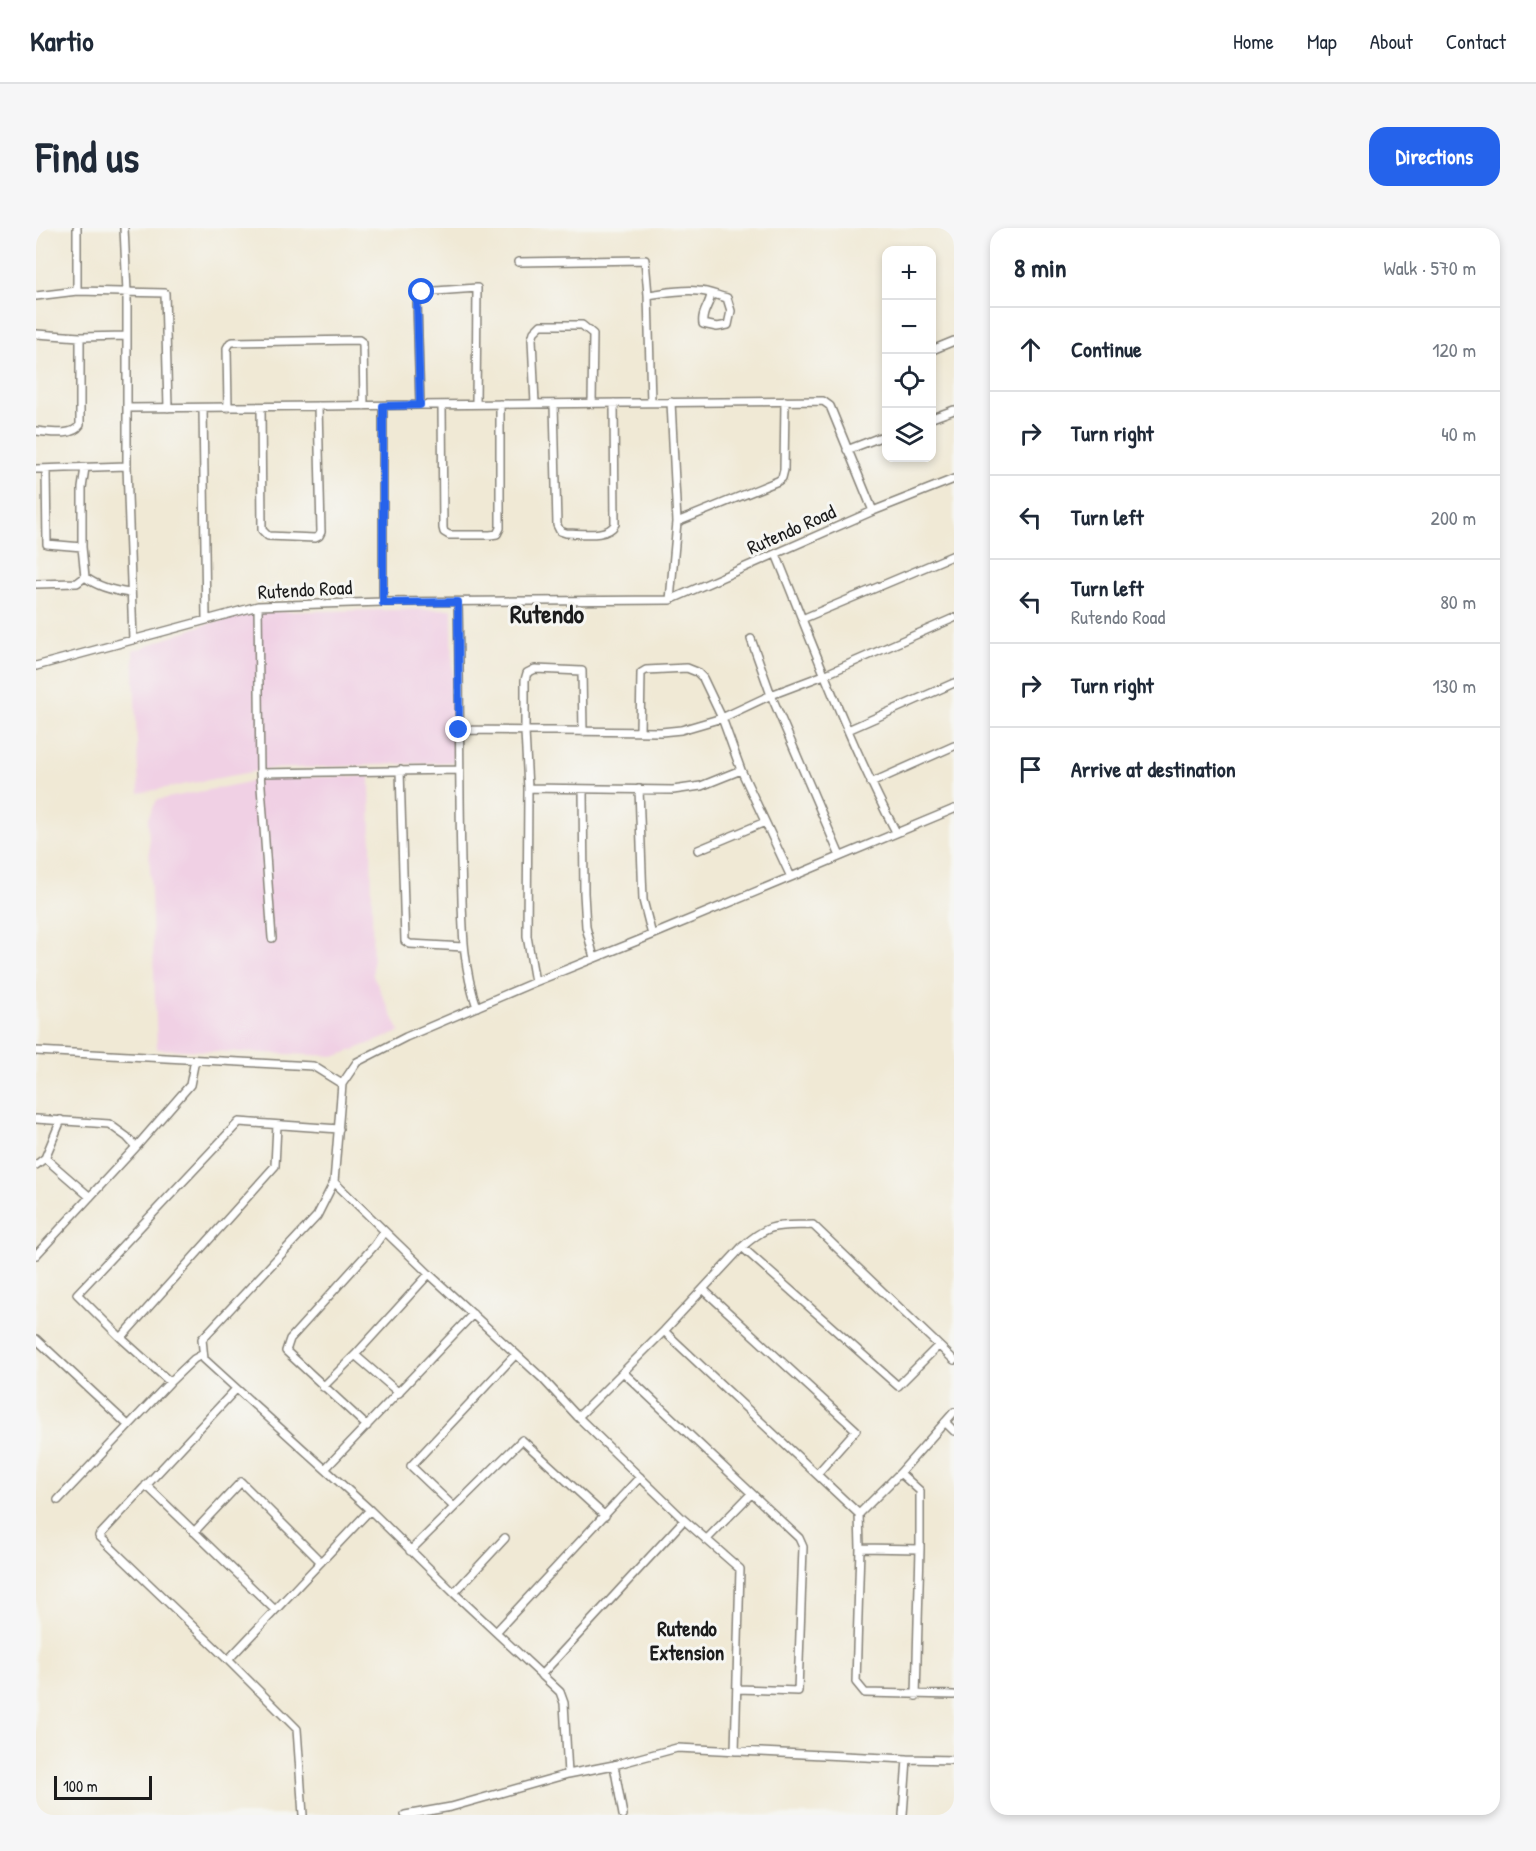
<!DOCTYPE html>
<html lang="en">
<head>
<meta charset="utf-8">
<style>
  :root { --surface:#fff; --page:#f6f6f7; --text:#1f2937; --muted:#747a83; --line:#e0e1e3; --accent:#2563eb }
  body { margin:0; font-family:"Patrick Hand",sans-serif; background:var(--page); color:var(--text) }
  .controls { position:absolute; right:18px; top:18px; display:grid; overflow:hidden; border-radius:12px; box-shadow:0 3px 9px #0003 }
  .controls button { width:54px; height:54px; display:grid; place-items:center; padding:0; border:0; border-bottom:2px solid var(--line); background:var(--surface); color:var(--text); font:30px sans-serif }
  .scale { position:absolute; left:18px; bottom:15px; width:98px; box-sizing:border-box; padding-left:6px; border:3px solid #1c1c1c; border-top:0; font-size:16px; line-height:21px; white-space:nowrap; color:#1c1c1c; -webkit-text-stroke:4px #f6f6f2; paint-order:stroke }
  .stop { position:absolute; width:18px; height:18px; margin:-14px; border:4px solid #2563eb; border-radius:50%; background:#fff }
  .stop.end { background:#2563eb; border-color:#fff; box-shadow:0 2px 6px #0008 }
  .list { margin:0; padding:0; list-style:none }
  h2 { display:flex; justify-content:space-between; align-items:center; height:78px; margin:0; padding:0 24px; font-size:26px }
  h2 small { font-size:20px; font-weight:400; color:var(--muted) }
  .list li { display:grid; grid-template-columns:39px 1fr auto; gap:18px; align-items:center; box-sizing:border-box; height:84px; padding:0 24px; border-top:2px solid var(--line) }
  .list b { display:block; font-size:22px; white-space:nowrap }
  .list p { margin:0; font-size:20px; white-space:nowrap; color:var(--muted) }
  .list em { font-size:20px; font-style:normal; color:var(--muted) }
  .icon { flex:none; width:33px; height:33px; fill:none; stroke:currentColor; stroke-width:2; stroke-linecap:round; stroke-linejoin:round }
  .map { position:relative; flex:none; width:918px; height:1587px; overflow:hidden; border-radius:18px }
  header { display:flex; align-items:center; gap:36px; box-sizing:border-box; height:84px; padding:0 30px; background:var(--surface); border-bottom:2px solid var(--line) }
  header strong { font-size:28px }
  nav { display:flex; gap:33px; margin-inline-start:auto; font-size:21px }
  .intro { display:flex; align-items:center; justify-content:space-between; box-sizing:border-box; height:144px; padding:0 36px }
  h1 { margin:0; font-size:42px }
  .button { padding:15px 27px; border-radius:18px; background:var(--accent); color:#fff; font-size:21px; font-weight:700 }
  main { display:flex; gap:36px; padding:0 36px }
  aside { flex:1; background:var(--surface); border-radius:18px; box-shadow:0 3px 9px #0003 }
  .map>svg:first-child { display:block }
  .built { fill:#f0d0e4 }
  .lines { fill:none; stroke-linecap:round; stroke-linejoin:round }
  .minor-casing { stroke:#868278; stroke-width:10 }
  .minor { stroke:#fff; stroke-width:7 }
  .route { stroke:#2563eb; stroke-width:8 }
  .labels { text-anchor:middle; dominant-baseline:central; stroke-width:6; stroke-linejoin:round; paint-order:stroke }
  .street-label { font-size:20px; fill:#1c1c1c; stroke:#f6f6f2 }
  .neighbourhood-label { font-size:21px; font-weight:bold; fill:#1c1c1c; stroke:#f6f6f2 }
  .district-label { font-size:26px; font-weight:bold; fill:#1c1c1c; stroke:#f6f6f2 }
</style>
</head>
<body>
<header>
<strong>Kartio</strong>
<nav><a>Home</a><a>Map</a><a>About</a><a>Contact</a></nav>
</header>
<div class="intro"><h1>Find us</h1><a class="button">Directions</a></div>
<main>
<div class="map">
<svg width="918" height="1587" viewBox="0 0 918 1587">
  <rect width="100%" height="100%" fill="#f6f6f2"/>
  <filter id="ink" filterUnits="userSpaceOnUse"><feTurbulence type="fractalNoise" baseFrequency=".0167" numOctaves="2"/><feDisplacementMap in="SourceGraphic" scale="12" xChannelSelector="R" yChannelSelector="G"/><feConvolveMatrix kernelMatrix="1 2 1 2 8 2 1 2 1" color-interpolation-filters="sRGB"/></filter>
  <filter id="wash" filterUnits="userSpaceOnUse"><feTurbulence type="fractalNoise" baseFrequency=".008" numOctaves="4" result="noise"/><feDisplacementMap in="SourceGraphic" scale="24" xChannelSelector="R" yChannelSelector="G"/><feGaussianBlur stdDeviation="1.35" result="paint"/><feColorMatrix in="noise" values="0 0 0 0 0 0 0 0 0 0 0 0 0 0 0 0 0 1.4 0 .05"/><feComposite in="paint" operator="in"/></filter>
  <g filter="url(#wash)">
    <rect width="100%" height="100%" fill="#f0e9d5"/>
    <path class="built" d="M416 381 418 534 231 541 103 565 97 423 167 397 216 384Z
      M334 548 337 747 364 804 301 828 121 821 112 590 121 572 234 550Z"/>
  </g>
  <g filter="url(#ink)">
    <g class="lines">
      <defs>
        <path id="minor" d="M41 0V63
          M88 0 91 64V238L97 412
          M482 34 609 32 612 67 615 174
          M612 67C628 65 646 61 662 63 672 63 682 68 691 70L695 83 692 97 681 99 667 96C665 84 674 77 675 66
          M0 68 41 63 129 65 132 180
          M0 106 44 109 90 108
          M896 122 918 113
          M635 174 641 294 742 253 746 250 748 242 749 173
          M499 176 496 111 498 104 505 97H546L557 106 556 175
          M518 176 521 297 524 303 530 305C545 305 572 310 579 296L578 175
          M384 177 381 74 383 67 386 64 441 60 440 176
          M406 177 407 300 408 304 413 307H454L461 306 464 300V176
          M225 179 226 302 232 308 279 310 283 308 285 304 282 178
          M91 180 787 173 794 178 837 283
          M167 180 170 391
          M192 180 191 120 194 115 197 114 323 112 327 115 328 178
          M896 190 918 182
          M0 203C13 204 36 209 44 197V109
          M811 222 850 207
          M0 241 91 238
          M10 241 11 316 46 319 49 349C62 359 78 363 94 365
          M46 319V260L49 240
          M740 326C778 420 813 514 860 604
          M0 356 41 355 49 349
          M634 372 641 294
          M347 374V178
          M422 374C424 461 423 548 425 634 427 683 424 732 441 779
          M222 378 224 545 236 710
          M766 391 918 327
          M715 411 735 467 804 628
          M0 438 222 378 347 374 634 372 837 283 918 251
          M423 502 625 504 645 502 686 490 735 467 788 447 918 390
          M812 502 918 455
          M604 503 605 445 610 442 651 440 661 444 667 450 686 490 705 542 755 649
          M364 542 369 713 374 716 428 719
          M224 545 423 542
          M835 555 918 518
          M492 560 637 562 665 558 705 542
          M547 561 548 665 550 699 558 730
          M603 561 607 672 616 707
          M662 622 729 594
          M499 754 491 708 492 560 489 504V452L491 445 499 441 546 443 547 504
          M0 823 277 838 306 856
          M0 891 73 896 91 909 100 919
          M9 930 54 969
          M0 937 9 930 25 892
          M298 954 393 1046 506 1150 542 1189 648 1292 704 1341 699 1523
          M706 1019 862 1158 902 1118
          M0 1027 100 919 154 857 159 832
          M668 1062 820 1202 781 1246
          M628 1103 823 1286 824 1320 820 1454 829 1465 918 1467
          M85 1110 239 938 241 897
          M0 1111 92 1197
          M319 1127 363 1165
          M588 1145 763 1310 767 1319 762 1463 701 1461
          M134 1154 85 1110 41 1066 203 894 303 901
          M287 1159 319 1127 393 1046
          M200 1161 63 1308 192 1432 334 1282
          M542 1189 628 1103 706 1019C734 994 741 998 777 997L918 1132
          M909 1194 918 1203
          M331 1198 250 1123 254 1111 339 1017 348 1004
          M289 1241 437 1086
          M864 1245 884 1263V1321L880 1468
          M110 1257 239 1382
          M22 1272 134 1154 158 1131 167 1126
          M418 1279 375 1238 480 1126
          M823 1286 864 1245 918 1184
          M158 1304 205 1254 285 1334
          M670 1312 715 1266
          M824 1320 884 1321
          M374 1323 486 1212 569 1288
          M418 1365 469 1310
          M460 1404 604 1249
          M192 1432 261 1501 267 1587
          M505 1447 648 1292
          M578 1537 587 1587
          M532 1546 528 1475 524 1464 418 1365 334 1282 168 1131 166 1111 281 988 298 954 306 856 321 834 370 809 499 754 616 707 918 581
          M369 1587 415 1579 532 1546 578 1537 641 1520 871 1531 918 1532
          M867 1587 871 1531"/>
      </defs>
      <use href="#minor" class="minor-casing"/>
      <use href="#minor" class="minor"/>
    </g>
  </g>
  <g class="lines" filter="url(#ink)">
    <path class="route" d="M386 64 383 67 381 74 384 177 347 178V375L422 374 423 502"/>
  </g>
  <g class="labels">
    <g class="street-label">
      <text transform="translate(755 301) rotate(-24)">Rutendo Road</text>
      <text transform="translate(269 361) rotate(-3)">Rutendo Road</text>
    </g>
    <g class="neighbourhood-label">
      <text x="651" y="1400">Rutendo<tspan x="651" dy="24">Extension</tspan></text>
    </g>
    <g class="district-label">
      <text x="511" y="385">Rutendo</text>
    </g>
  </g>
</svg>
<div class="controls">
<button>+</button>
<button>−</button>
<button><svg class="icon" aria-label="locate" viewBox="0 0 24 24"><circle cx="12" cy="12" r="6"/><path d="M12 2v4M12 18v4M2 12h4M18 12h4"/></svg></button>
<button><svg class="icon" aria-label="layers" viewBox="0 0 24 24"><path d="M12 4l9 5-9 5-9-5zM3 14l9 5 9-5"/></svg></button>
</div>
<div class="scale">100 m</div>
<div class="stop" style="left:386px;top:64px"></div>
<div class="stop end" style="left:423px;top:502px"></div>
</div>
<aside>
<h2>8 min<small>Walk · 570 m</small></h2>
<ul class="list">
<li><svg class="icon" aria-label="ahead" viewBox="0 0 24 24"><path d="M12 20V5M6 11l6-6 6 6"/></svg><div><b>Continue</b></div><em>120 m</em></li>
<li><svg class="icon" aria-label="right" viewBox="0 0 24 24"><path d="M7 20v-9h11M14 6l5 5-5 5"/></svg><div><b>Turn right</b></div><em>40 m</em></li>
<li><svg class="icon" aria-label="left" viewBox="0 0 24 24"><path d="M17 20v-9H6M10 6l-5 5 5 5"/></svg><div><b>Turn left</b></div><em>200 m</em></li>
<li><svg class="icon" aria-label="left" viewBox="0 0 24 24"><path d="M17 20v-9H6M10 6l-5 5 5 5"/></svg><div><b>Turn left</b><p>Rutendo Road</p></div><em>80 m</em></li>
<li><svg class="icon" aria-label="right" viewBox="0 0 24 24"><path d="M7 20v-9h11M14 6l5 5-5 5"/></svg><div><b>Turn right</b></div><em>130 m</em></li>
<li><svg class="icon" aria-label="arrive" viewBox="0 0 24 24"><path d="M6 21V4h12l-3 4 3 4H6"/></svg><div><b>Arrive at destination</b></div></li>
</ul>
</aside>
</main>
</body>
</html>
